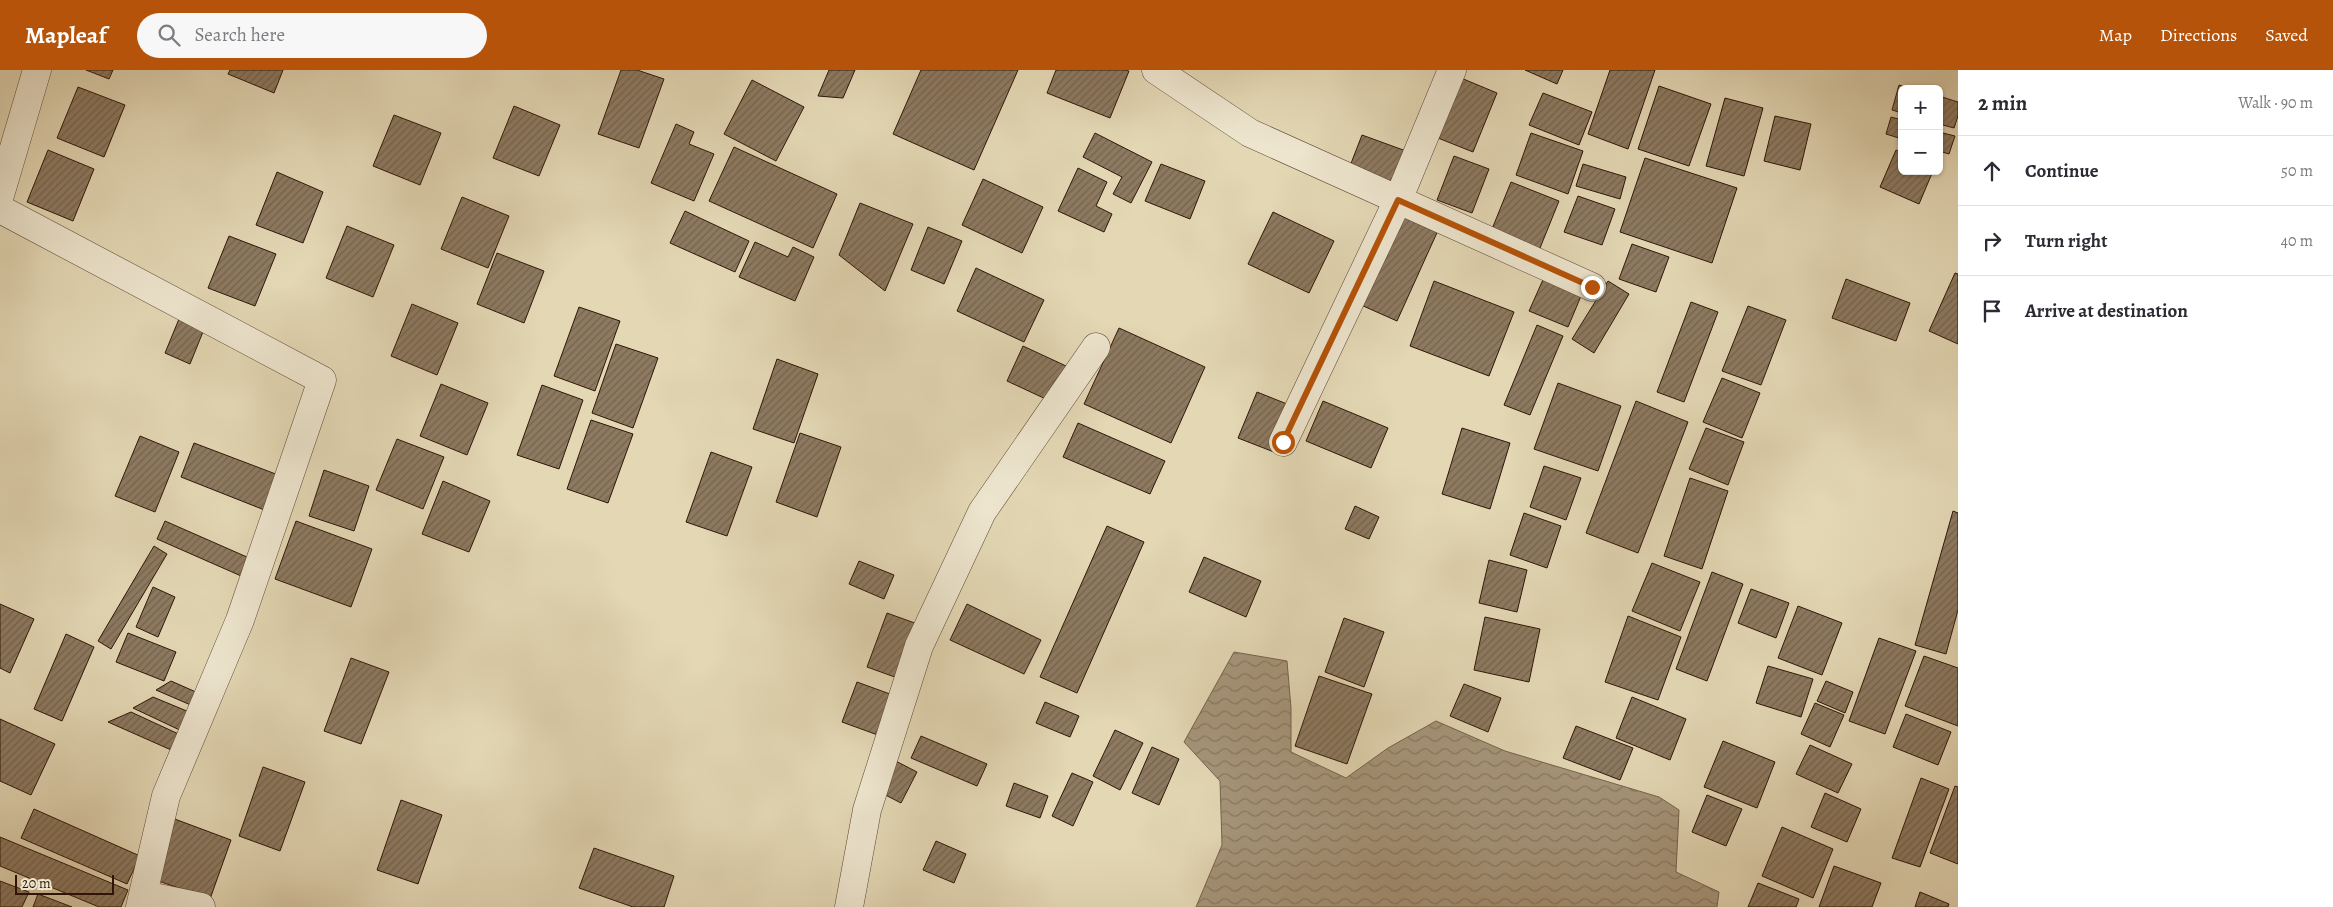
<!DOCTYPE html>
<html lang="en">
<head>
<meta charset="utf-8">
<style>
  :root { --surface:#fff; --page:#f7f7f7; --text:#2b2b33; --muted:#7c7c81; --line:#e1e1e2; --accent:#b45309 }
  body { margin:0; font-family:Alegreya,serif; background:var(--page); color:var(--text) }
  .controls { position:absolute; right:15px; top:15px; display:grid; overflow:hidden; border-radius:8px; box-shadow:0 1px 4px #0004 }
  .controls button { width:45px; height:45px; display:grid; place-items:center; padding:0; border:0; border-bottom:1px solid var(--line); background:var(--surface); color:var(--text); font:25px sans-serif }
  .scale { position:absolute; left:15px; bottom:12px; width:99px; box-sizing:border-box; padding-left:5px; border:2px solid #301608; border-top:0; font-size:14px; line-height:18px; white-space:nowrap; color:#301608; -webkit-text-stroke:4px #ede5ce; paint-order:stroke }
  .stop { position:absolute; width:15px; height:15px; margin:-11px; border:4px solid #b45309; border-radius:50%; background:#fff }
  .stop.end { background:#b45309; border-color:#fff; box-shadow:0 1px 5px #0008 }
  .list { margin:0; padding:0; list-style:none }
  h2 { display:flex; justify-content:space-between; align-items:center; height:65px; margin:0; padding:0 20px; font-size:21px }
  h2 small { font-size:16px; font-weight:400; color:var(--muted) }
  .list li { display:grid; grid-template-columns:32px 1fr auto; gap:15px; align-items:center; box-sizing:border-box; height:70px; padding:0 20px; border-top:1px solid var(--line) }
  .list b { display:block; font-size:19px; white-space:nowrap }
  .list em { font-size:16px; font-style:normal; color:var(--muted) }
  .icon { flex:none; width:28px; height:28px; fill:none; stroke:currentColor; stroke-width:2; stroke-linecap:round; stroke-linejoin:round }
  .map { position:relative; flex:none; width:1958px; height:837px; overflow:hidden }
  header { display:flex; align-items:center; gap:30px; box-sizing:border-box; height:70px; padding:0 25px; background:var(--accent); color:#fff }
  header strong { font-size:24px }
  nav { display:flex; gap:28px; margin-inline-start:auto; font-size:18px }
  .search { width:350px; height:45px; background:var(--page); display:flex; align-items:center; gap:12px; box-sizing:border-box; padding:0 18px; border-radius:28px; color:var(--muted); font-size:19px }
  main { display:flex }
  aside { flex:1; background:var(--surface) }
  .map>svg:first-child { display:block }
  .water { fill:url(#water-waves); stroke:#77624c }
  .building { fill:url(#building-hatch); stroke:#301608 }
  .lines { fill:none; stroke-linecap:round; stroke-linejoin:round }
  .minor-casing { stroke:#5d4633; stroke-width:29 }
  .minor { stroke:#ede5ce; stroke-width:28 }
  .route { stroke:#b45309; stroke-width:6 }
</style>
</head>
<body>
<header>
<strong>Mapleaf</strong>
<div class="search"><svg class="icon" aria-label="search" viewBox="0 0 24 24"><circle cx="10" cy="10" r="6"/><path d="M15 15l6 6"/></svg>Search here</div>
<nav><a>Map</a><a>Directions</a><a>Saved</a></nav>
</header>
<main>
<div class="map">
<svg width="1958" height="837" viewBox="0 0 1958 837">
  <defs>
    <pattern id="water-waves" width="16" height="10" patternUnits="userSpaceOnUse" patternTransform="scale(1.25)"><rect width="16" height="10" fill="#a6957a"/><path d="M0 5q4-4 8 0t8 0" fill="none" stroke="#887962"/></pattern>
    <pattern id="building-hatch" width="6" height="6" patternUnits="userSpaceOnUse" patternTransform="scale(1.25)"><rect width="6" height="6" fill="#8d7a61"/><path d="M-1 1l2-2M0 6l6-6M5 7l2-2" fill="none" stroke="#74634e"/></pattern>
  </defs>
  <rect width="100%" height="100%" fill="#e3d7b4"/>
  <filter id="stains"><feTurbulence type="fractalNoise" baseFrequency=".004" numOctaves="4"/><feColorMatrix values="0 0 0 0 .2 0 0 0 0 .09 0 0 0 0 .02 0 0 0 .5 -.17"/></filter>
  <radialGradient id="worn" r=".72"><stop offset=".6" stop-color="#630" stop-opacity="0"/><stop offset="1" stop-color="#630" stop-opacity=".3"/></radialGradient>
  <path class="water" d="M1234 582 1287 591 1291 638V682L1346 708 1388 678 1436 651 1505 681 1659 727 1679 740 1676 802 1719 822 1717 837H1196L1222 775 1220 711 1184 672Z"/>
  <path class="building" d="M86 0H113L109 9Z
    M230 0H283L274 23 228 4Z
    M621 0H637L664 9 639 78 598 64Z
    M829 0H855L843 28 818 26Z
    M921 0H1018L974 100 893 64Z
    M1056 0H1125L1129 1 1110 48 1047 23Z
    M1525 0H1563L1557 14Z
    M1610 0H1655L1628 79 1588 64Z
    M1461 8 1497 23 1473 82 1438 68Z
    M752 10 804 37 776 91 724 64Z
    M1899 15 1911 19H1902V43L1892 40Z
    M1659 16 1711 34 1689 96 1638 79Z
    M78 17 125 35 104 87 57 68Z
    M1543 23 1592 42 1579 75 1529 55Z
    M1939 26 1958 32V46L1954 58 1939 54Z
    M1725 28 1763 38 1744 106 1706 96Z
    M514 36 560 55 539 106 493 88Z
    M394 45 441 63 420 115 373 96Z
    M1775 46 1811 54 1800 100 1764 91Z
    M1891 47 1902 50V69L1886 64Z
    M676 54 694 62 689 74 714 84 694 131 651 113Z
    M1939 62 1955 66 1949 84 1939 81Z
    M1095 63 1152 92 1131 133 1113 124 1122 107 1083 87Z
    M1531 63 1583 81 1568 124 1516 105Z
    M1362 65 1406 81 1394 113 1350 96Z
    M734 77 837 124 813 178 709 131Z
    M48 80 94 99 73 151 27 132Z
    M1896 80 1902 83V101H1933L1919 134 1880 117Z
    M1454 86 1489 99 1472 143 1437 130Z
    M1645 88 1737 118 1712 193 1620 162Z
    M1161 94 1205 111 1190 149 1145 131Z
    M1583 94 1626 107 1620 129 1576 116Z
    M1078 98 1107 112 1096 136 1112 144 1104 162 1058 141Z
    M277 102 323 122 303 173 256 155Z
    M983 109 1043 137 1022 183 962 155Z
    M1511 112 1559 131 1538 183 1490 164Z
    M1578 126 1615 139 1602 175 1564 162Z
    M462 127 509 146 488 198 441 179Z
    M1408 129 1445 145 1397 251 1361 235Z
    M860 133 913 154 885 221 839 185Z
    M685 141 749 171 735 202 670 173Z
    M1273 142 1334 171 1309 223 1248 194Z
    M347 156 394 175 373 227 326 208Z
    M928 157 962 171 944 214 911 200Z
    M229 166 276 184 255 236 208 218Z
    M755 172 788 187 793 177 814 187 795 231 739 207Z
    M1632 174 1669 187 1656 222 1619 209Z
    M497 183 544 201 524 253 477 234Z
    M976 198 1044 230 1024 272 957 241Z
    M1546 203 1584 219 1568 257 1529 241Z
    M1955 203 1958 204V274L1929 261Z
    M1846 209 1910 233 1896 271 1832 248Z
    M1434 211 1514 242 1489 306 1410 276Z
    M1608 211 1629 224 1594 283 1572 269Z
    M186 232 211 242 190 294 165 283Z
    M1691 232 1718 242 1684 332 1657 322Z
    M412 234 458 253 437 305 391 286Z
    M1748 236 1786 250 1761 315 1722 301Z
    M579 237 620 251 595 321 554 306Z
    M1537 255 1563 266 1530 345 1504 335Z
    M1119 258 1205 297 1171 373 1084 334Z
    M616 274 658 288 633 358 592 343Z
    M1023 276 1079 302 1063 337 1007 311Z
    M777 289 818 304 794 373 753 359Z
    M1722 308 1760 323 1742 368 1703 352Z
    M1558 313 1621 336 1598 401 1534 379Z
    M441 314 488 333 467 385 420 366Z
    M542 315 583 330 559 399 517 385Z
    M1257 322 1297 338 1279 384 1238 368Z
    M1323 331 1388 358 1371 398 1306 371Z
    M1636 331 1688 352 1638 483 1586 463Z
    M591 350 633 364 608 433 567 419Z
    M1078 353 1165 391 1150 424 1063 387Z
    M1462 358 1510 373 1490 439 1442 424Z
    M1706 358 1744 372 1728 415 1689 399Z
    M800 363 841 377 817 447 776 432Z
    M140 366 179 382 155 442 115 426Z
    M397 369 444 387 423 439 376 420Z
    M194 373 281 406 267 441 181 407Z
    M711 382 752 397 727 466 686 452Z
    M1544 396 1581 408 1566 450 1530 437Z
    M324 400 369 416 354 461 309 446Z
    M1690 408 1728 421 1702 499 1664 486Z
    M443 411 490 431 469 482 422 464Z
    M1355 436 1379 447 1369 469 1345 459Z
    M1953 441 1958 443V540L1946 584 1915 575Z
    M1524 443 1561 456 1547 498 1510 485Z
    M165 451 256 491 248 509 157 469Z
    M296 451 372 479 351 537 275 509Z
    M1107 456 1144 472 1077 623 1040 607Z
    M154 476 167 484 111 579 98 571Z
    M1204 487 1261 511 1246 547 1189 522Z
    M1489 490 1527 500 1517 542 1479 533Z
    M859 491 894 505 884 529 849 514Z
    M1652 493 1700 512 1680 561 1632 541Z
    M1712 502 1743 514 1707 611 1676 599Z
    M153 517 175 527 158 567 136 557Z
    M1751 519 1789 533 1776 568 1738 553Z
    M0 534 34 549 10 603 0 598Z
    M967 534 1041 570 1024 604 950 570Z
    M1798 536 1842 553 1822 605 1778 588Z
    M887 543 923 556 903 610 867 597Z
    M1628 546 1681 567 1658 630 1605 612Z
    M1485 547 1540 559 1529 612 1474 600Z
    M1344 548 1384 562 1364 617 1325 602Z
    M128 563 176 582 164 611 116 592Z
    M66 564 94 577 62 651 34 639Z
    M1879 568 1916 581 1885 664 1849 651Z
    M1924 586 1958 598V656L1905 636Z
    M351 588 389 602 361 674 324 661Z
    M1768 596 1813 609 1801 647 1756 633Z
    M1319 606 1372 624 1347 694 1295 676Z
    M171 611 205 626 200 639 156 620Z
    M1826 611 1853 622 1845 643 1817 631Z
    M857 612 901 628 886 668 842 652Z
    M1464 614 1501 628 1488 662 1450 646Z
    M153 627 194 644 186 663 133 638Z
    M1632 627 1686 649 1670 690 1616 668Z
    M1045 632 1079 646 1070 667 1036 653Z
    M1815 633 1844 645 1830 677 1801 664Z
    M131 642 185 667 178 683 108 652Z
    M1906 644 1951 662 1938 695 1893 677Z
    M0 649 55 674 31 725 0 711Z
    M1576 656 1633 678 1620 710 1563 688Z
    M1115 660 1143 673 1120 720 1093 706Z
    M921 666 987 694 977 716 911 688Z
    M1723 671 1775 692 1757 738 1704 717Z
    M1810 675 1852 694 1838 723 1796 704Z
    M1152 677 1179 689 1159 735 1132 723Z
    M884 685 917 702 901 733 868 716Z
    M263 697 305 712 280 781 239 766Z
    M1072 703 1093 712 1073 756 1052 746Z
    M1921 708 1949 719 1920 797 1892 788Z
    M1014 713 1048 726 1040 748 1006 736Z
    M1955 716 1958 717V794L1930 783Z
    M1825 723 1861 739 1847 772 1811 757Z
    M1707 725 1742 739 1726 776 1692 762Z
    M401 730 442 745 418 814 377 800Z
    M34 739 140 786 127 814 21 768Z
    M172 748 231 770 210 829 150 808Z
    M1782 757 1833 779 1813 828 1762 806Z
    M0 767 128 820 121 837H99L0 796Z
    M936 771 966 784 954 813 923 800Z
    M594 778 674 806 664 837H633L579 818Z
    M1834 796 1881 813 1872 837H1819Z
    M0 811 29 822 22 837H0Z
    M1758 813 1799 829 1796 837H1748Z
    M1920 822 1949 834 1948 837H1915Z
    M38 824 72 837H33Z"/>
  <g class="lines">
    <defs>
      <path id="minor" d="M1156 0 1250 63 1592 217
        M0 125 37 0
        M0 139 322 310 240 550 166 726 140 837
        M1283 372 1398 130 1452 0
        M144 825 201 837
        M849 837 867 740 919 576 982 442 1096 277"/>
    </defs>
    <use href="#minor" class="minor-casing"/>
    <use href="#minor" class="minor"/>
  </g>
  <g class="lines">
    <path class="route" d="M1283 372 1398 130 1592 217"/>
  </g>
  <rect width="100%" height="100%" filter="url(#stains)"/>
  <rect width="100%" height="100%" fill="url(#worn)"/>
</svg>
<div class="controls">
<button>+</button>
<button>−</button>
</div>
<div class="scale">20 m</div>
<div class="stop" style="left:1283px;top:372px"></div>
<div class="stop end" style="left:1592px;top:217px"></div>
</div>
<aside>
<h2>2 min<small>Walk · 90 m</small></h2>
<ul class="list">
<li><svg class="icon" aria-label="ahead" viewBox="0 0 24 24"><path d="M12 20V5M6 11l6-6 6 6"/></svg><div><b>Continue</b></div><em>50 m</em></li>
<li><svg class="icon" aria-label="right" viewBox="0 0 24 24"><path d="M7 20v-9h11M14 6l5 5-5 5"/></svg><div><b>Turn right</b></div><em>40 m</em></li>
<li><svg class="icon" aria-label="arrive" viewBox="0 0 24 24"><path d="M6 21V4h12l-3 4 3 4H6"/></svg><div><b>Arrive at destination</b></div></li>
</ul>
</aside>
</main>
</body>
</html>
